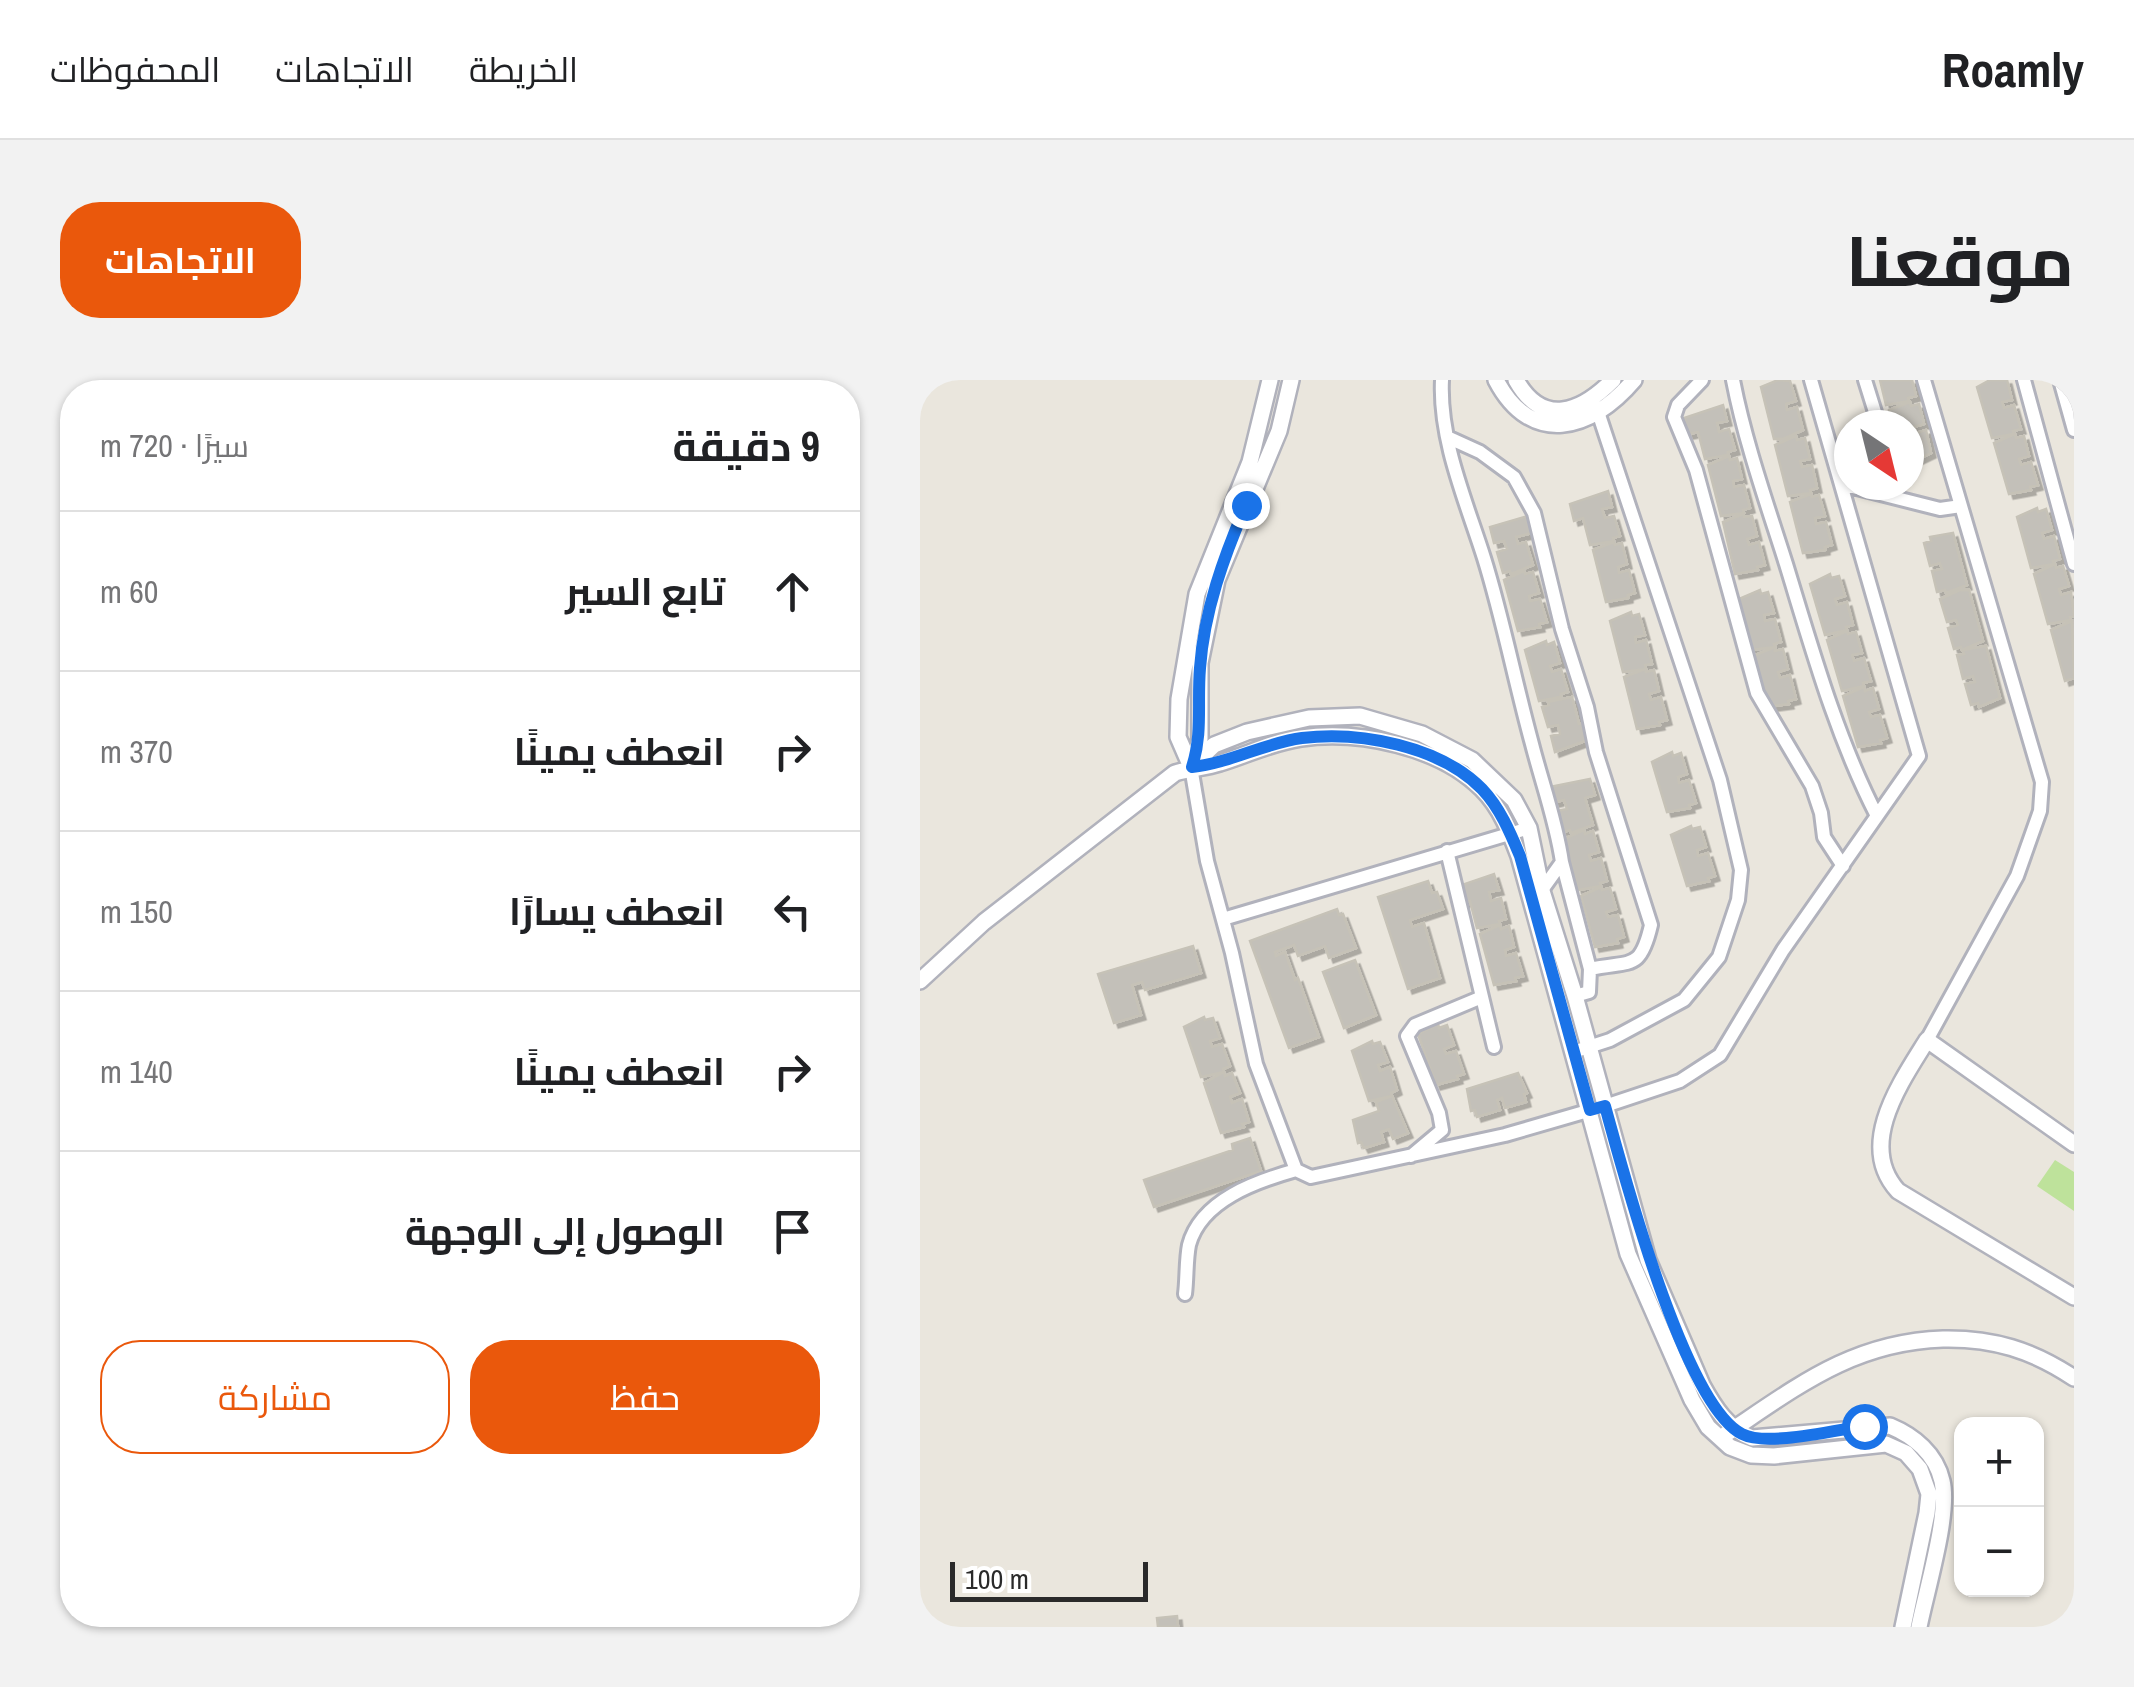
<!DOCTYPE html>
<html lang="ar">
<head>
<meta charset="utf-8">
<style>
  :root { --surface:#fff; --page:#f2f2f2; --text:#202124; --muted:#757577; --line:#e0e0e0; --accent:#ea580c }
  body { margin:0; font-family:"Archivo Narrow",Cairo,sans-serif; background:var(--page); color:var(--text); direction:rtl }
  .controls { position:absolute; right:30px; bottom:30px; display:grid; overflow:hidden; border-radius:20px; box-shadow:0 2px 8px #0004 }
  .controls button { width:90px; height:90px; display:grid; place-items:center; padding:0; border:0; border-bottom:2px solid var(--line); background:var(--surface); color:var(--text); font:50px sans-serif }
  .compass { position:absolute; left:914px; top:30px; width:90px; height:90px; border-radius:50%; background:var(--surface); box-shadow:0 2px 8px #0004; rotate:145deg }
  .scale { position:absolute; left:30px; bottom:25px; width:198px; box-sizing:border-box; padding-left:10px; border:5px solid #2a2a2a; border-top:0; font-size:28px; line-height:35px; white-space:nowrap; color:#2a2a2a; -webkit-text-stroke:8px #fff; paint-order:stroke }
  .stop { position:absolute; width:30px; height:30px; margin:-22px; border:8px solid #1a73e8; border-radius:50%; background:#fff }
  .stop.end { background:#1a73e8; border-color:#fff; box-shadow:0 2px 10px #0008 }
  .list { margin:0; padding:0; list-style:none }
  h2 { display:flex; justify-content:space-between; align-items:center; height:130px; margin:0; padding:0 40px; font-size:42px }
  h2 small { font-size:32px; font-weight:400; color:var(--muted) }
  .list li { display:grid; grid-template-columns:65px 1fr auto; gap:30px; align-items:center; box-sizing:border-box; height:160px; padding:0 40px; border-top:2px solid var(--line) }
  .list b { display:block; font-size:38px; white-space:nowrap }
  .list em { font-size:32px; font-style:normal; color:var(--muted) }
  .actions { display:flex; gap:20px; padding:30px 40px }
  .actions a { flex:1; padding:22px 0; border:2px solid var(--accent); border-radius:40px; text-align:center; font-size:35px; color:var(--accent) }
  .actions .main { background:var(--accent); color:#fff }
  .icon { flex:none; width:55px; height:55px; fill:none; stroke:currentColor; stroke-width:2; stroke-linecap:round; stroke-linejoin:round }
  .map { position:relative; flex:none; width:1154px; height:1247px; overflow:hidden; direction:ltr; border-radius:40px }
  header { display:flex; align-items:center; gap:60px; box-sizing:border-box; height:140px; padding:0 50px; background:var(--surface); border-bottom:2px solid var(--line) }
  header strong { font-size:48px }
  nav { display:flex; gap:55px; margin-inline-start:auto; font-size:35px }
  .intro { display:flex; align-items:center; justify-content:space-between; box-sizing:border-box; height:240px; padding:0 60px }
  h1 { margin:0; font-size:70px }
  .button { padding:25px 45px; border-radius:40px; background:var(--accent); color:#fff; font-size:35px; font-weight:700 }
  main { display:flex; gap:60px; padding:0 60px }
  aside { flex:1; background:var(--surface); border-radius:40px; box-shadow:0 2px 8px #0004 }
  .map>svg:first-child { display:block }
  .pitch { fill:#bee29b }
  .building { fill:#c3c0b9; stroke:#c6c2b7; stroke-width:2.5; filter:url(#shadow) }
  .lines { fill:none; stroke-linecap:round; stroke-linejoin:round }
  .minor-casing { stroke:#b1b2bc; stroke-width:18 }
  .tertiary-casing { stroke:#b1b2bc; stroke-width:20 }
  .minor { stroke:#fff; stroke-width:12 }
  .tertiary { stroke:#fff; stroke-width:15 }
  .route { stroke:#1a73e8; stroke-width:12 }
</style>
</head>
<body>
<header>
<strong>Roamly</strong>
<nav><a>الخريطة</a><a>الاتجاهات</a><a>المحفوظات</a></nav>
</header>
<div class="intro"><h1>موقعنا</h1><a class="button">الاتجاهات</a></div>
<main>
<div class="map">
<svg width="1154" height="1247" viewBox="0 0 1154 1247">
  <defs>
    <filter id="shadow"><feDropShadow dx="4.5" dy="4.5" stdDeviation="0" flood-color="#0004"/></filter>
  </defs>
  <rect width="100%" height="100%" fill="#eae6dd"/>
  <path class="pitch" d="M1135 780 1154 792V831L1117 806Z"/>
  <path class="building" d="M858 0 870 1 876 21 866 24 867 30 877 27 883 50 863 59H854L841 7Z
    M960 0H992L996 16 988 18 989 21 966 25Z
    M1087 0 1092 20 1082 22 1084 28 1094 25 1101 49 1093 51 1094 54 1072 58 1057 7 1070 0Z
    M990 22 991 26 999 24 1004 44 994 47 996 53 1006 50 1011 73 992 82 989 80V45H973L969 30Z
    M803 25 807 41 797 43 799 52 809 49 815 70 808 72V75L785 79 778 52 769 54 764 38Z
    M1095 54 1096 58 1104 56 1109 76 1099 79 1101 85 1111 82 1118 105 1110 107 1111 110 1089 114 1074 63Z
    M876 56 877 60 885 58 890 79 880 81 882 87 892 85 897 108 890 110 891 113 868 116 855 65Z
    M809 76 810 80 817 78 822 99 813 101 814 107 824 105 830 128 823 130 824 133 801 136 788 85Z
    M688 111 692 127 682 129 685 138 694 136 700 156 693 158 694 161 670 165 663 138 654 141 650 124Z
    M891 114 892 117 899 115 905 136 895 138 896 144 906 142 912 165 905 167V170L883 173 870 122Z
    M1117 128 1118 132 1126 129 1132 150 1122 153 1124 159 1134 156 1140 179 1133 181 1134 184 1111 188 1097 137Z
    M823 134 824 137 832 136 837 156 827 159 829 165 839 162 845 185 837 187 838 190 815 194 803 142Z
    M611 135 616 152 596 157 598 164 606 162 613 185 591 194 590 191 583 193 577 172 587 169 584 161 574 163 570 147Z
    M1033 153 1047 205 1026 213 1025 210 1017 212 1012 191 1022 189 1020 183 1010 186 1004 163 1011 161 1010 157Z
    M694 162 695 165 702 163 707 184 698 187 699 193 709 190 715 213 708 215V218L686 222 673 170Z
    M1135 184 1136 188 1143 186 1149 206 1139 209 1141 215 1151 212 1154 236 1150 237 1151 240 1128 244 1114 194Z
    M604 191 605 194 613 192 619 213 609 216 610 221 620 219 627 242 619 244 620 247 598 251 584 200Z
    M910 194 911 198 919 196 925 216 915 219 917 225 927 222 933 245 926 247 927 250 905 255 890 204Z
    M840 210 841 214 848 212 854 233 844 235 845 241 855 239 861 262 854 264 855 267 832 270 819 219Z
    M1040 210H1049L1063 261 1042 270 1041 267 1034 269 1028 248 1038 245 1036 240 1027 242 1020 219Z
    M711 232 712 236 719 234 725 255 715 257 716 263 726 260 732 284 725 285 726 289 703 292 690 241Z
    M1152 241 1154 298 1145 301 1131 250Z
    M927 251 928 254 936 252 942 273 932 275 934 281 944 278 951 301 943 303 944 306 922 311 907 260Z
    M626 261 627 265 634 262 640 283 630 286 632 292 641 289 648 312 641 314V317L619 321 605 270Z
    M1066 266 1080 318 1059 327 1058 323 1051 325 1045 304 1055 302 1053 296 1043 299 1037 275 1044 274 1043 270Z
    M855 267V271L863 269 868 289 858 292 860 298 870 295 876 319 868 321 869 324 846 327 833 276Z
    M725 289 726 292 734 290 739 311 729 314 731 320 741 317 747 340 739 342 740 345 717 349 704 297Z
    M944 307 945 311 953 308 959 329 949 332 951 337 960 335 967 358 960 360 961 363 938 367 923 316Z
    M652 317 659 344 668 341 673 358 635 372 631 356 640 354 638 345 628 347 622 327 629 325 628 322Z
    M752 372 753 376 761 373 767 394 758 397 759 403 769 400 776 423 769 425 770 428 747 432 732 382Z
    M670 399 675 415 665 418 673 445 651 453 650 450 643 452 637 431 647 429 644 420 635 422 630 407Z
    M771 446 772 449 780 447 786 467 777 470 778 476 788 473 795 496 788 498 789 501 767 506 751 455Z
    M664 450 665 454 673 451 679 472 669 475 671 481 681 478 687 501 680 503 681 506 658 510 644 459Z
    M574 494 579 510 569 512 571 521 581 518 586 539 579 541 580 544 557 548 550 521 540 524 536 507Z
    M508 501 512 513 517 512 523 529 490 540 492 547 504 543 520 598 488 609 458 517Z
    M681 507 682 510 690 508 696 529 686 532 688 537 698 535 704 557 697 559 698 563 675 567 661 516Z
    M417 529 419 535 423 534 436 568 409 578 405 566 378 576 374 565 355 572 356 576 365 572 375 600 378 598 399 657 369 668 330 561Z
    M580 545 581 549 589 546 594 567 585 570 586 576 596 573 603 596 595 598 596 601 574 605 560 554Z
    M273 566 281 593 225 610 222 602 212 605 221 635 194 643 178 594Z
    M435 580 456 635 424 648 403 592Z
    M284 637 285 640 293 638 300 658 290 661 292 667 302 664 310 686 303 689 304 692 281 697 264 647Z
    M518 644 519 648 527 645 534 665 524 669 526 674 536 671 544 694 537 696 538 699 516 705 498 654Z
    M452 661 453 664 460 662 468 682 458 685 460 691 470 687 477 710 471 713 472 716 449 721 432 671Z
    M304 692 305 696 312 693 320 713 310 717 312 723 322 719 329 742 322 744 324 747 301 753 284 703Z
    M598 693 607 713 604 714 606 722 585 728 582 718 577 720 580 730 557 737 555 730 551 731 547 709Z
    M472 716 488 753 473 759 469 749 461 752 464 762 444 768 441 762 438 763 433 740 459 731 456 722Z
    M330 758 341 791 234 827 224 800 313 770 312 764Z
    M257 1236 258 1247H238L237 1238Z"/>
  <g class="lines">
    <defs>
      <path id="minor" d="M522 0C519 60 546 121 564 178 583 239 595 302 612 364 622 403 636 441 642 482L619 514
        M782 0 758 25 754 37 776 90 837 313 892 406 901 433 904 457 923 486
        M813 0C825 62 847 124 866 184 892 269 916 356 957 436
        M945 0 959 45
        M1004 0 1122 402 1120 431 1097 496 1007 660
        M1104 0 1154 184
        M1140 0 1154 50
        M527 57 560 72 594 97 614 133 642 249 667 327 676 372 731 545C720 592 711 580 670 589L642 482
        M921 104 1020 129 1041 126
        M271 387 287 481 312 573 336 684 376 790
        M527 471 574 667
        M303 539 609 448
        M655 616 669 612 670 589
        M653 672 690 660 764 620 799 577 818 520 821 490 800 400 676 26
        M491 776 522 750 519 733 487 656 495 645 562 617
        M265 914C267 898 266 880 269 865 281 820 337 801 376 790L391 797 585 755 685 726 760 701 800 675 863 570 999 376 891 0"/>
      <path id="tertiary" d="M576 0C611 67 671 51 714 0
        M596 0C623 48 661 32 693 0
        M273 383 280 359V283L297 200 359 51 371 0
        M271 387 294 365 327 352 389 338 440 336 502 354 552 380 594 420 609 448 622 511 655 616 728 880 782 1005C794 1027 808 1049 832 1058L970 1046C994 1056 1016 1074 1022 1101 1030 1134 1006 1211 999 1247
        M271 387 258 357 259 319 277 214 330 82 350 0
        M0 601 64 542 255 393C270 388 285 388 300 383 327 375 352 362 381 358 439 350 519 366 562 409 581 428 590 452 599 476L708 874 772 1020 788 1047 810 1067 831 1075 854 1076 966 1064 986 1073 1000 1089 1009 1114 1007 1133 983 1247
        M1154 764 1007 660C981 702 936 765 978 811L1154 917
        M806 1054C878 1006 933 962 1023 959 1073 958 1112 970 1154 998"/>
    </defs>
    <use href="#minor" class="minor-casing"/>
    <use href="#tertiary" class="tertiary-casing"/>
    <use href="#minor" class="minor"/>
    <use href="#tertiary" class="tertiary"/>
  </g>
  <g class="lines">
    <path class="route" d="M326 125C304 176 284 231 280 288 277 324 283 352 272 387 310 383 344 363 382 358 440 351 520 366 562 409 580 428 590 452 600 476L670 730 685 726C703 791 764 1025 822 1054 847 1067 915 1050 944 1046"/>
  </g>
</svg>
<div class="controls">
<button>+</button>
<button>−</button>
</div>
<svg class="compass" viewBox="-18 -18 36 36"><path d="M0-13l5 13h-10z" fill="#e53935"/><path d="M0 13l5-13h-10z" fill="#757577"/></svg>
<div class="scale">100 m</div>
<div class="stop" style="left:944px;top:1046px"></div>
<div class="stop end" style="left:326px;top:125px"></div>
</div>
<aside>
<h2>9 دقيقة<small>سيرًا · 720 m</small></h2>
<ul class="list">
<li><svg class="icon" aria-label="ahead" viewBox="0 0 24 24"><path d="M12 20V5M6 11l6-6 6 6"/></svg><div><b>تابع السير</b></div><em>60 m</em></li>
<li><svg class="icon" aria-label="right" viewBox="0 0 24 24"><path d="M7 20v-9h11M14 6l5 5-5 5"/></svg><div><b>انعطف يمينًا</b></div><em>370 m</em></li>
<li><svg class="icon" aria-label="left" viewBox="0 0 24 24"><path d="M17 20v-9H6M10 6l-5 5 5 5"/></svg><div><b>انعطف يسارًا</b></div><em>150 m</em></li>
<li><svg class="icon" aria-label="right" viewBox="0 0 24 24"><path d="M7 20v-9h11M14 6l5 5-5 5"/></svg><div><b>انعطف يمينًا</b></div><em>140 m</em></li>
<li><svg class="icon" aria-label="arrive" viewBox="0 0 24 24"><path d="M6 21V4h12l-3 4 3 4H6"/></svg><div><b>الوصول إلى الوجهة</b></div></li>
</ul>
<div class="actions"><a class="main">حفظ</a><a>مشاركة</a></div>
</aside>
</main>
</body>
</html>
